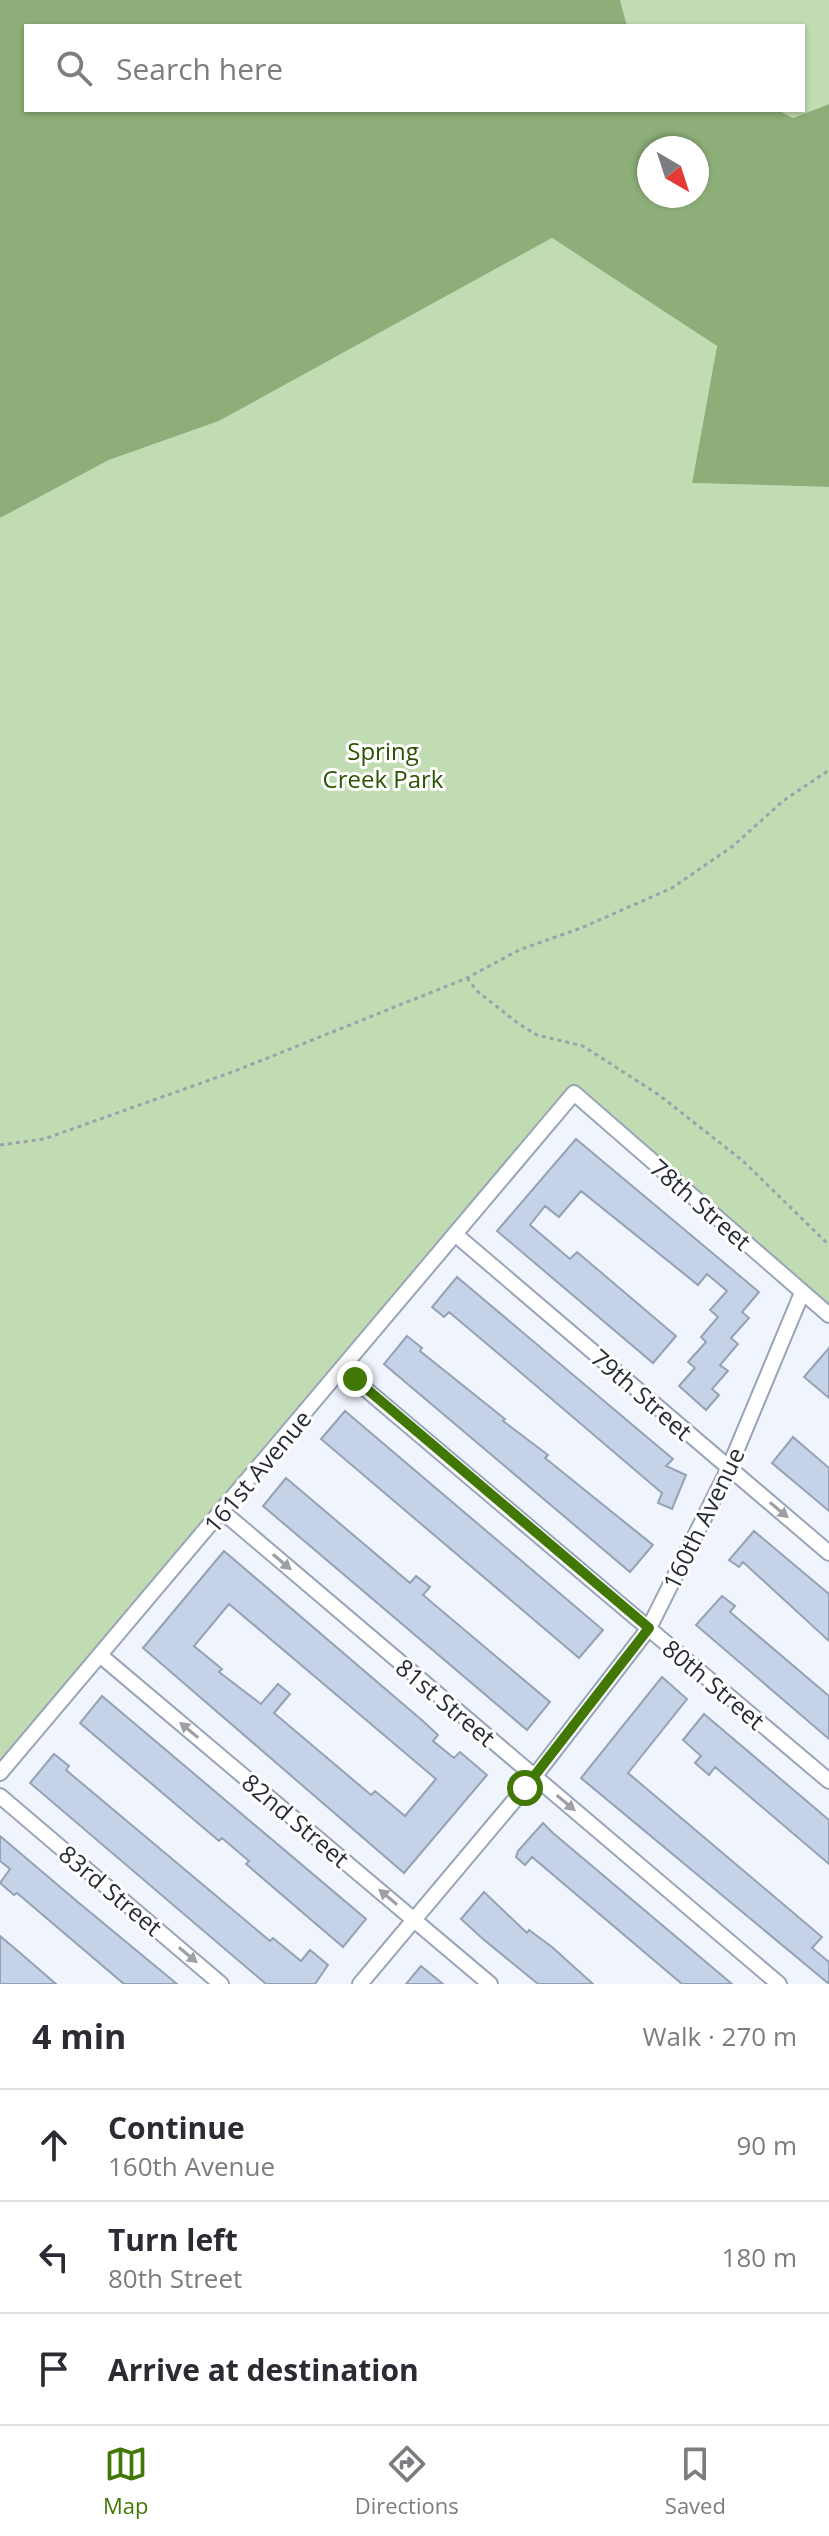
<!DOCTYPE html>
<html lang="en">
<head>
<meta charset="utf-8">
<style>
  :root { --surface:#fff; --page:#f2f2f3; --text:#2b2b33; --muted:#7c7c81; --line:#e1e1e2; --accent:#417705 }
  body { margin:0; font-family:"Open Sans",sans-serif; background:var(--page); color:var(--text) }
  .compass { position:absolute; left:637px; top:136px; width:72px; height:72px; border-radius:50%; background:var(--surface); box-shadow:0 2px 6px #0004; rotate:141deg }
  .stop { position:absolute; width:24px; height:24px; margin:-18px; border:6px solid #417705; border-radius:50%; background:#fff }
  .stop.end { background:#417705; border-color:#fff; box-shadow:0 2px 8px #0008 }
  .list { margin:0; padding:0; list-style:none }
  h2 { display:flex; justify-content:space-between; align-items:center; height:104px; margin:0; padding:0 32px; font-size:34px }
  h2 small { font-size:26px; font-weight:400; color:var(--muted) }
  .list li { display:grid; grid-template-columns:52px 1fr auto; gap:24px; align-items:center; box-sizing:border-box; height:112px; padding:0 32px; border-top:2px solid var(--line) }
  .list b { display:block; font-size:30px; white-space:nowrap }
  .list p { margin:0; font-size:26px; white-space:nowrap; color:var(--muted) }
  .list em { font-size:26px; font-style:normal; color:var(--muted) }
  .icon { flex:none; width:44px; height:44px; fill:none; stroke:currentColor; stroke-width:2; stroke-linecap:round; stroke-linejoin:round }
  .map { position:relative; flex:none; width:829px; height:1984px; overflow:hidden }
  .search { position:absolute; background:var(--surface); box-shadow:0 2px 6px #0004; left:24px; right:24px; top:24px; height:88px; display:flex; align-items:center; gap:20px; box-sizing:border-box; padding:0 28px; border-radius:0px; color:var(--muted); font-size:30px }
  .sheet { height:440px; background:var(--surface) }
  nav { display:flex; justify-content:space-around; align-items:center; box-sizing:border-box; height:112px; border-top:2px solid var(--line); background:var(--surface); font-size:22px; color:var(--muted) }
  nav a { display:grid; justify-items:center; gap:4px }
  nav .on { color:var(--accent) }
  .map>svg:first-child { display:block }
  .green { fill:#c1dbb2 }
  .water { fill:#8dae78; fill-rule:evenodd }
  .building { fill:#c5d2e7; stroke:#95a2b6; stroke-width:2; fill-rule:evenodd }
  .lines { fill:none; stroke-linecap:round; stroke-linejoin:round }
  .street-casing { stroke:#98a5b9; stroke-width:18 }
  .path { stroke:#9da2aa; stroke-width:3; stroke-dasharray:4 4; stroke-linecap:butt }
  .street { stroke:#fff; stroke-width:14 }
  .oneway { fill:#9ea0a4 }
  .route { stroke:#417705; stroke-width:10 }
  .labels { text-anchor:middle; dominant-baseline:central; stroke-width:6; stroke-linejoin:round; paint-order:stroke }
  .park-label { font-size:24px; fill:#2c5402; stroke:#fff }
  .street-label { font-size:24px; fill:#282d35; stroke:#fff }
</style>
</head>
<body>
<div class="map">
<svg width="829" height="1984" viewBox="0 0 829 1984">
  <rect width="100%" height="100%" fill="#eff4fd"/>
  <path class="green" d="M620 0H829V104L793 118 777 112 803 110V26H627Z
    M552 238 717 346 692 483 829 487V1315L574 1094 0 1773V518L109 460 219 421Z"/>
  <path class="water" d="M0 0H620L627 26H26V110H777L793 118 829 104V487L692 483 717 346 552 238 219 421 109 460 0 518ZM649 148H697V196H649Z"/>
  <path class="building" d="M576 1139 759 1292 742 1312 749 1318 731 1338 738 1344 720 1365 728 1371 712 1389 719 1395 706 1410 679 1386 695 1368 688 1362 706 1342 701 1337 718 1317 710 1310 727 1291 707 1274 698 1285 581 1191 559 1217 545 1206 530 1225 570 1259 577 1252 676 1336 653 1363 497 1231Z
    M457 1277 673 1459 666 1466 686 1475 672 1509 658 1503 662 1493 506 1360 449 1312 444 1317 432 1307Z
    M407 1336 422 1348 420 1351 505 1419 503 1421 548 1455 545 1458 653 1545 630 1572 384 1364Z
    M829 1348V1398L804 1377Z
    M345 1411 603 1630 579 1658 321 1439Z
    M793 1437 829 1468V1511L772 1463Z
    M286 1478 410 1583 416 1576 430 1587 423 1595 550 1702 527 1730 263 1506Z
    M754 1531 829 1594V1641L743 1562 739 1567 729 1560Z
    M224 1551 424 1722 438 1735 433 1741 454 1758 460 1752 487 1775 404 1873 143 1648ZM229 1604 436 1779 405 1816 375 1791 371 1795 274 1713 290 1694 278 1684 261 1704 219 1672 222 1669 194 1646Z
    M722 1596 735 1606 730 1612 829 1696V1739L696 1625Z
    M662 1677 687 1699 628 1773 822 1937 812 1948 829 1962V1984L581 1778Z
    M102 1696 366 1919 343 1947 246 1864 249 1861 222 1838 219 1841 80 1723Z
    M704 1714 829 1820V1864L715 1767 709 1775 695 1763 701 1756 683 1740Z
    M54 1754 69 1766 66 1770 270 1941 273 1938 301 1961 310 1950 328 1965 315 1984H266L30 1783Z
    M543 1823 553 1833 732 1984H682L532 1857 525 1865 516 1857 518 1851Z
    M0 1836 79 1903 177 1984H124L17 1893 14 1895 0 1883 10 1869 0 1861Z
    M484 1892 527 1933 529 1930 552 1947 593 1984H538L483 1939 461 1919Z
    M0 1936 19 1952 56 1984H0Z
    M421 1966 443 1984H406Z"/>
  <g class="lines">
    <defs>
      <path id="street" d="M456 1235 829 1553
        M343 1370 829 1781
        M223 1512 779 1984
        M101 1656 490 1984
        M0 1773 574 1093 829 1315
        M0 1796 221 1984
        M360 1984 534 1777 649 1628 729 1468 802 1293"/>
    </defs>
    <use href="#street" class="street-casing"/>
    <path class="path" d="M467 978 477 991 519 1024 537 1035 583 1046 659 1095 743 1161 829 1245
      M0 1145 44 1139 235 1071 467 978 519 950 581 928 672 888 733 846 783 801 829 770"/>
    <use href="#street" class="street"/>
  </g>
  <defs><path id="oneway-solid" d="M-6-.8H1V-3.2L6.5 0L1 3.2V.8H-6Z" transform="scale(2)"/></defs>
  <g class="oneway">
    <use href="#oneway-solid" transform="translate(779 1510) rotate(40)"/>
    <use href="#oneway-solid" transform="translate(282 1562) rotate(40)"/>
    <use href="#oneway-solid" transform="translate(189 1730) rotate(-140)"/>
    <use href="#oneway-solid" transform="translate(566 1803) rotate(40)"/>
    <use href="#oneway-solid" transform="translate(388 1897) rotate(-140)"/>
    <use href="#oneway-solid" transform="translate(188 1955) rotate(40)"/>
  </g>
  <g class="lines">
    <path class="route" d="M355 1379 649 1628 525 1788"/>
  </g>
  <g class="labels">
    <g class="park-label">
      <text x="383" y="750">Spring<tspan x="383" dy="28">Creek Park</tspan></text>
    </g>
    <g class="street-label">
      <text transform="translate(701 1204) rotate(41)">78th Street</text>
      <text transform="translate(642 1394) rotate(41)">79th Street</text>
      <text transform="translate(257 1471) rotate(-50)">161st Avenue</text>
      <text transform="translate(703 1518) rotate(-64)">160th Avenue</text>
      <text transform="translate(714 1684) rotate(40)">80th Street</text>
      <text transform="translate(446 1702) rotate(40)">81st Street</text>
      <text transform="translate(296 1820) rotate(40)">82nd Street</text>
      <text transform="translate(111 1890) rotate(40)">83rd Street</text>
    </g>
  </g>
</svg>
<svg class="compass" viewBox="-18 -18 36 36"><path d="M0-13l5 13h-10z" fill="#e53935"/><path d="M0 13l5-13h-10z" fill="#7c7c81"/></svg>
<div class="stop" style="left:525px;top:1788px"></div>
<div class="stop end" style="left:355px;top:1379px"></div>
<div class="search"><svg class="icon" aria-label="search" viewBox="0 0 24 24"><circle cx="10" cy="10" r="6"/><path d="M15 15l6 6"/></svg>Search here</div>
</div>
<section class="sheet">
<h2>4 min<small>Walk · 270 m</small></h2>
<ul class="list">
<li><svg class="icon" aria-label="ahead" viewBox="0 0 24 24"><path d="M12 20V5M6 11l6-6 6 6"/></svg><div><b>Continue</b><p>160th Avenue</p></div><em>90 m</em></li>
<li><svg class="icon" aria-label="left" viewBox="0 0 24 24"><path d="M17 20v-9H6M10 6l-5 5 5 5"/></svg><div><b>Turn left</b><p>80th Street</p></div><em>180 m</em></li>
<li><svg class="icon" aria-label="arrive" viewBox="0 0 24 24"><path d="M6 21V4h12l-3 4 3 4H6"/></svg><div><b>Arrive at destination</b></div></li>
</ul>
</section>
<nav>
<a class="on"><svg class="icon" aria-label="map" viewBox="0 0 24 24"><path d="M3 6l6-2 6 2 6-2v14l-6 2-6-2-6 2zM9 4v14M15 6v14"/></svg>Map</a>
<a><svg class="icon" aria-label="directions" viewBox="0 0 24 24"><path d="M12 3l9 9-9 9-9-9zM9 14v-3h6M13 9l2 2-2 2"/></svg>Directions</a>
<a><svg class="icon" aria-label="saved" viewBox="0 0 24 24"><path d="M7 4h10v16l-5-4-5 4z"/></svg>Saved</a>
</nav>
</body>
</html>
